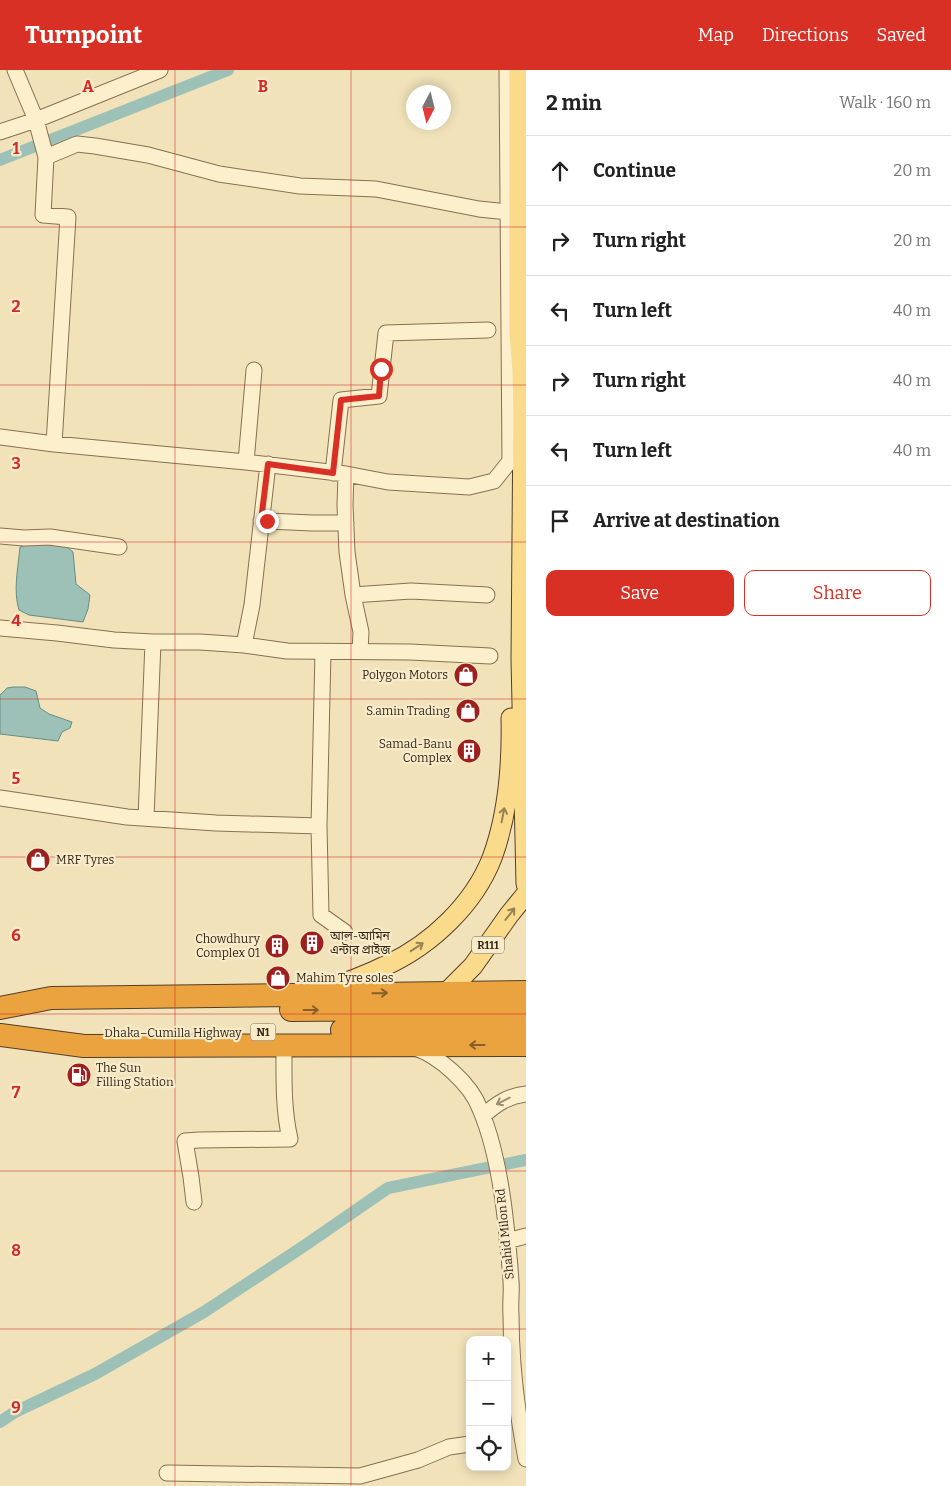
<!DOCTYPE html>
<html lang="en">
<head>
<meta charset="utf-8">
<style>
  :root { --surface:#fff; --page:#f2f2f2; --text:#222; --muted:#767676; --line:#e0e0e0; --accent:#d93025 }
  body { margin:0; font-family:Bitter,"Noto Sans Bengali",serif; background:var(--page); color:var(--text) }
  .controls { position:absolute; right:15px; bottom:15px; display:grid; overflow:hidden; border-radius:10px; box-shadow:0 2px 12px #0003 }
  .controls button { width:45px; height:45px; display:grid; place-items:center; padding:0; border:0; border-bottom:1px solid var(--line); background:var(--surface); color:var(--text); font:25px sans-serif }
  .compass { position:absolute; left:406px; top:15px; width:45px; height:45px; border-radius:50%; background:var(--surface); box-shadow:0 2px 12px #0003; rotate:187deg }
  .stop { position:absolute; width:15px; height:15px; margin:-11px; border:4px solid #d93025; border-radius:50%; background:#fff }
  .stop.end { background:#d93025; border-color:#fff; box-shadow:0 1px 5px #0008 }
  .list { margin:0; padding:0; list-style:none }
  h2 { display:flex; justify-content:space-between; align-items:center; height:65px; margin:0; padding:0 20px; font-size:21px }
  h2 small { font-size:16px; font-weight:400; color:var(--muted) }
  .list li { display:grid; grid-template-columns:32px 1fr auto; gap:15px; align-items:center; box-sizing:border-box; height:70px; padding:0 20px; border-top:1px solid var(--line) }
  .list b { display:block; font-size:19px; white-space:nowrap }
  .list em { font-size:16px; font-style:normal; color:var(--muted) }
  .actions { display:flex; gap:10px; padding:15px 20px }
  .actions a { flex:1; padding:11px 0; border:1px solid var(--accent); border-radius:10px; text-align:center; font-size:18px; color:var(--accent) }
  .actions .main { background:var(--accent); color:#fff }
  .icon { flex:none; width:28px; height:28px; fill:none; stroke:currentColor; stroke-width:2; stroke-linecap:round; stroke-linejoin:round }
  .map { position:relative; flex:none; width:526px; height:1416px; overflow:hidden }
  header { display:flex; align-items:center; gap:30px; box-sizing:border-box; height:70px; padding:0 25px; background:var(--accent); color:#fff }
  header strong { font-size:24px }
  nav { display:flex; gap:28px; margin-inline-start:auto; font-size:18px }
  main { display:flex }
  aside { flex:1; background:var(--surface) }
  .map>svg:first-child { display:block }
  .water { fill:#9ec1b7; stroke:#658e85 }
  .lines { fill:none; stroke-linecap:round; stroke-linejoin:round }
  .canal { stroke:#9ec1b7; stroke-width:12 }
  .minor-casing { stroke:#887052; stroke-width:17 }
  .major-casing { stroke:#553e28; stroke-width:21 }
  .highway-casing { stroke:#553e28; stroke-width:24 }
  .minor { stroke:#fcefcc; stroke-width:15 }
  .major { stroke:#fada8b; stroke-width:19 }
  .highway { stroke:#eaa33f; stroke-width:22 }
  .oneway { stroke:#988152 }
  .oneway2 { stroke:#875f2a }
  .oneway3 { stroke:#998c72 }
  .route { stroke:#d93025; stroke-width:6 }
  .grid { fill:none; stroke:#d62828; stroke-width:1; stroke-opacity:0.55 }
  .labels { text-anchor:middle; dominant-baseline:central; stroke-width:4.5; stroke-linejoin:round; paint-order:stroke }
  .shield { fill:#f8ebc9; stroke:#70624e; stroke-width:1 }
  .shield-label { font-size:11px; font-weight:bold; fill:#362819 }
  .poi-label { font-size:12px; fill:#362819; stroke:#f8ebc9; text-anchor:end }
  .street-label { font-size:12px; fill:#362819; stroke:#f8ebc9 }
  .grid-label { font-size:16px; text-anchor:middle; font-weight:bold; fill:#d62828; stroke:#f8ebc9; stroke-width:4.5; stroke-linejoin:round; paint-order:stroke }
</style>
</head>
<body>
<header>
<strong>Turnpoint</strong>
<nav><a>Map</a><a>Directions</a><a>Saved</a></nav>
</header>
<main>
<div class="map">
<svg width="526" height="1416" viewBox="0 0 526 1416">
  <rect width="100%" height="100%" fill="#f1e2b9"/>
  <path class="water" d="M31 473H62L73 482 76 514 90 525 88 539 83 552 29 545 19 540C13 521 18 498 20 477Z
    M13 617H25L36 621 40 638 49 644 72 652 70 658 62 662 58 671 0 664V625L7 618Z"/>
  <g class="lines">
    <path class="canal" d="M0 90 228 0
      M0 1352 15 1342 95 1304 204 1242 304 1176 388 1118 526 1090"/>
    <defs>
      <path id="minor" d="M0 62 36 50 15 0
        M46 87 77 74 95 76 148 85 219 104 300 116 376 119 479 139 508 142
        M0 367 54 374 246 392 346 404 388 412 469 417 494 411 510 391 507 0
        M54 374 68 147 43 145 46 87 36 50 160 0
        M246 392 254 300
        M333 403 341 330 379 326 386 263 488 260
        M346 404 345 435 347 482 353 525 361 562 360 581
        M261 451 265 452 267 451 312 453H346
        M0 466 24 468 50 467 119 477
        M353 525 411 521 487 525
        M0 558 57 563 114 570 153 572H200L244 575 287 581 410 582 490 586
        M244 575 252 535 268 394
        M323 582 319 756 321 845 345 862
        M0 728 127 747 216 753 319 756
        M146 748 153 572
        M415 978C439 986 471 1014 480 1039 501 1088 507 1157 511 1211 512 1222 510 1233 511 1245 511 1293 517 1342 526 1389
        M483 1046C496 1034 508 1026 526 1024
        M194 1132 191 1107 185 1071 199 1070 290 1069C283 1039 284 1007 284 976
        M507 1171 526 1166
        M167 1403 360 1406 418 1390 449 1377 470 1374"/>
      <path id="major" d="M519 0V263L522 300 523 344 521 589 526 814
        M319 921C343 914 365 906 387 895 432 874 474 834 492 788 508 745 512 694 511 648
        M446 923 473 896 509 845 526 824"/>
      <path id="highway" d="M0 938 51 928 526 922
        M291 940 526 938
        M342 960 526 958
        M0 965 84 976 526 975"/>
    </defs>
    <use href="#minor" class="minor-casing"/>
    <use href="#major" class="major-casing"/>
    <use href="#highway" class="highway-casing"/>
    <use href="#minor" class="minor"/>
    <use href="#major" class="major"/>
    <use href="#highway" class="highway"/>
  </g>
  <defs><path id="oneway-shaft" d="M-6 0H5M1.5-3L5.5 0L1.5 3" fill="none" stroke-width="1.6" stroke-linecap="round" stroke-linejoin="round" transform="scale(1.25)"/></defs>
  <g class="oneway">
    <use href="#oneway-shaft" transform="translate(503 745) rotate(-79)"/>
    <use href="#oneway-shaft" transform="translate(510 844) rotate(-52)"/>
    <use href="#oneway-shaft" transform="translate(417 877) rotate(-33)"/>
  </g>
  <g class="oneway2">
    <use href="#oneway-shaft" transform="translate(380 923) rotate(-1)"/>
    <use href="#oneway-shaft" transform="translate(311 940)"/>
    <use href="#oneway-shaft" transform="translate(477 975) rotate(180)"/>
  </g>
  <use class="oneway3" href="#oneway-shaft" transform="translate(503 1031) rotate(153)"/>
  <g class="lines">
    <path class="route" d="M267 451 265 452 261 451 268 394 333 403 341 330 379 326 381 299"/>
  </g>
  <path class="grid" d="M175 0V1416M351 0V1416M0 157H526M0 315H526M0 472H526M0 629H526M0 787H526M0 944H526M0 1101H526M0 1259H526"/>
  <defs>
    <symbol id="shop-disc" viewBox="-11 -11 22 22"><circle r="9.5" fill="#9c201e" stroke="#f8ebc9"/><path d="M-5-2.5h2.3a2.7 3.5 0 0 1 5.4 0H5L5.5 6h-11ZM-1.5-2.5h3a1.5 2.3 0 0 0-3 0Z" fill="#fff"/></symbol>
    <symbol id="building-disc" viewBox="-11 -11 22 22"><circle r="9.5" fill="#9c201e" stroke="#f8ebc9"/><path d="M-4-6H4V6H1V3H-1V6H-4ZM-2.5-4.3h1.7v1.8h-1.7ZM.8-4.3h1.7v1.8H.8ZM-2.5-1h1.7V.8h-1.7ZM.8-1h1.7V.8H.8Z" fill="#fff"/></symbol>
    <symbol id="fuel-disc" viewBox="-11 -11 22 22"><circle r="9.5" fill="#9c201e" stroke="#f8ebc9"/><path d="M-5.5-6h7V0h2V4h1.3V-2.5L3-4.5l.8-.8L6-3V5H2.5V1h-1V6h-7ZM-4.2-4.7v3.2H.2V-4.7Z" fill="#fff"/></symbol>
  </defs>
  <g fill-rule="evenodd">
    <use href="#shop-disc" x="452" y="591" width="28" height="28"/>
    <use href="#shop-disc" x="454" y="627" width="28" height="28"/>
    <use href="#building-disc" x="455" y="667" width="28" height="28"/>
    <use href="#shop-disc" x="24" y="776" width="28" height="28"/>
    <use href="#building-disc" x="298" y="859" width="28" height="28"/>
    <use href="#building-disc" x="263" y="862" width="28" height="28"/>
    <use href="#shop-disc" x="264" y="894" width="28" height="28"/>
    <use href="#fuel-disc" x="65" y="991" width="28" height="28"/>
  </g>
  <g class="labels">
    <g class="shield">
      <rect x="472" y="866.5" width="32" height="17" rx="4"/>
      <rect x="250.5" y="953.5" width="25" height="17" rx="4"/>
    </g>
    <g class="shield-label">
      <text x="488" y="875">R111</text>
      <text x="263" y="962">N1</text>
    </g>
    <g class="poi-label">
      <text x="448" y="605">Polygon Motors</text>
      <text x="450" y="641">S.amin Trading</text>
      <text x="452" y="674">Samad-Banu<tspan x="452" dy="14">Complex</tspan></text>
      <text x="56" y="790" text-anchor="start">MRF Tyres</text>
      <text x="330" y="866" text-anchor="start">আল-আমিন<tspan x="330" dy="14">এন্টার প্রাইজ</tspan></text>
      <text x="260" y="869">Chowdhury<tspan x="260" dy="14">Complex 01</tspan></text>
      <text x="296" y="908" text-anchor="start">Mahim Tyre soles</text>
      <text x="96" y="998" text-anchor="start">The Sun<tspan x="96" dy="14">Filling Station</tspan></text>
    </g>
    <g class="street-label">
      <text x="173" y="963">Dhaka–Cumilla Highway</text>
      <text transform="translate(505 1164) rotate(-96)">Shahid Milon Rd</text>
    </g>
  </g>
  <g class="grid-label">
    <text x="88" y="22">A</text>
    <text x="263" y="22">B</text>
    <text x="16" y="84">1</text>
    <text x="16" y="242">2</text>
    <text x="16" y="399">3</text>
    <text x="16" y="556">4</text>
    <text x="16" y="714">5</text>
    <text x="16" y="871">6</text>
    <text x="16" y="1028">7</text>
    <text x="16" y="1186">8</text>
    <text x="16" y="1343">9</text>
  </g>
</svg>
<div class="controls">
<button>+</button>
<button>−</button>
<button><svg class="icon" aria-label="locate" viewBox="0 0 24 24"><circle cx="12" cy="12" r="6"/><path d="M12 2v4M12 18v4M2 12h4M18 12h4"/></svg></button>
</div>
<svg class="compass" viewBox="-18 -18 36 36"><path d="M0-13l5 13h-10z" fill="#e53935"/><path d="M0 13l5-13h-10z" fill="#767676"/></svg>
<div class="stop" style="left:381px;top:299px"></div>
<div class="stop end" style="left:267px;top:451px"></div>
</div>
<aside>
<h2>2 min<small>Walk · 160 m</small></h2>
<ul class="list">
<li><svg class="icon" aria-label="ahead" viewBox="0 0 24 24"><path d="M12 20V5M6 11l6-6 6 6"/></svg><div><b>Continue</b></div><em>20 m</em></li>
<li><svg class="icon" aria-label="right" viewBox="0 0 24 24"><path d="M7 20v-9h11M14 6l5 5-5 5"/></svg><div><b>Turn right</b></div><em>20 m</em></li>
<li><svg class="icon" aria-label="left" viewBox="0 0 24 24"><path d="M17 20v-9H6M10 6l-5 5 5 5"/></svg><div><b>Turn left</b></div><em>40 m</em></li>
<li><svg class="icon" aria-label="right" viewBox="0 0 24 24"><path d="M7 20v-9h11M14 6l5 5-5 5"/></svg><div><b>Turn right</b></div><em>40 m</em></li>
<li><svg class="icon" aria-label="left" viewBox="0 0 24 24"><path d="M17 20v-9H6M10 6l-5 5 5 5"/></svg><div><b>Turn left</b></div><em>40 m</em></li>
<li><svg class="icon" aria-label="arrive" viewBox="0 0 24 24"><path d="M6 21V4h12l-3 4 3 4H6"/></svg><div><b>Arrive at destination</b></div></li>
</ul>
<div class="actions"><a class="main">Save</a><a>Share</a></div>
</aside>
</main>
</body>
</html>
